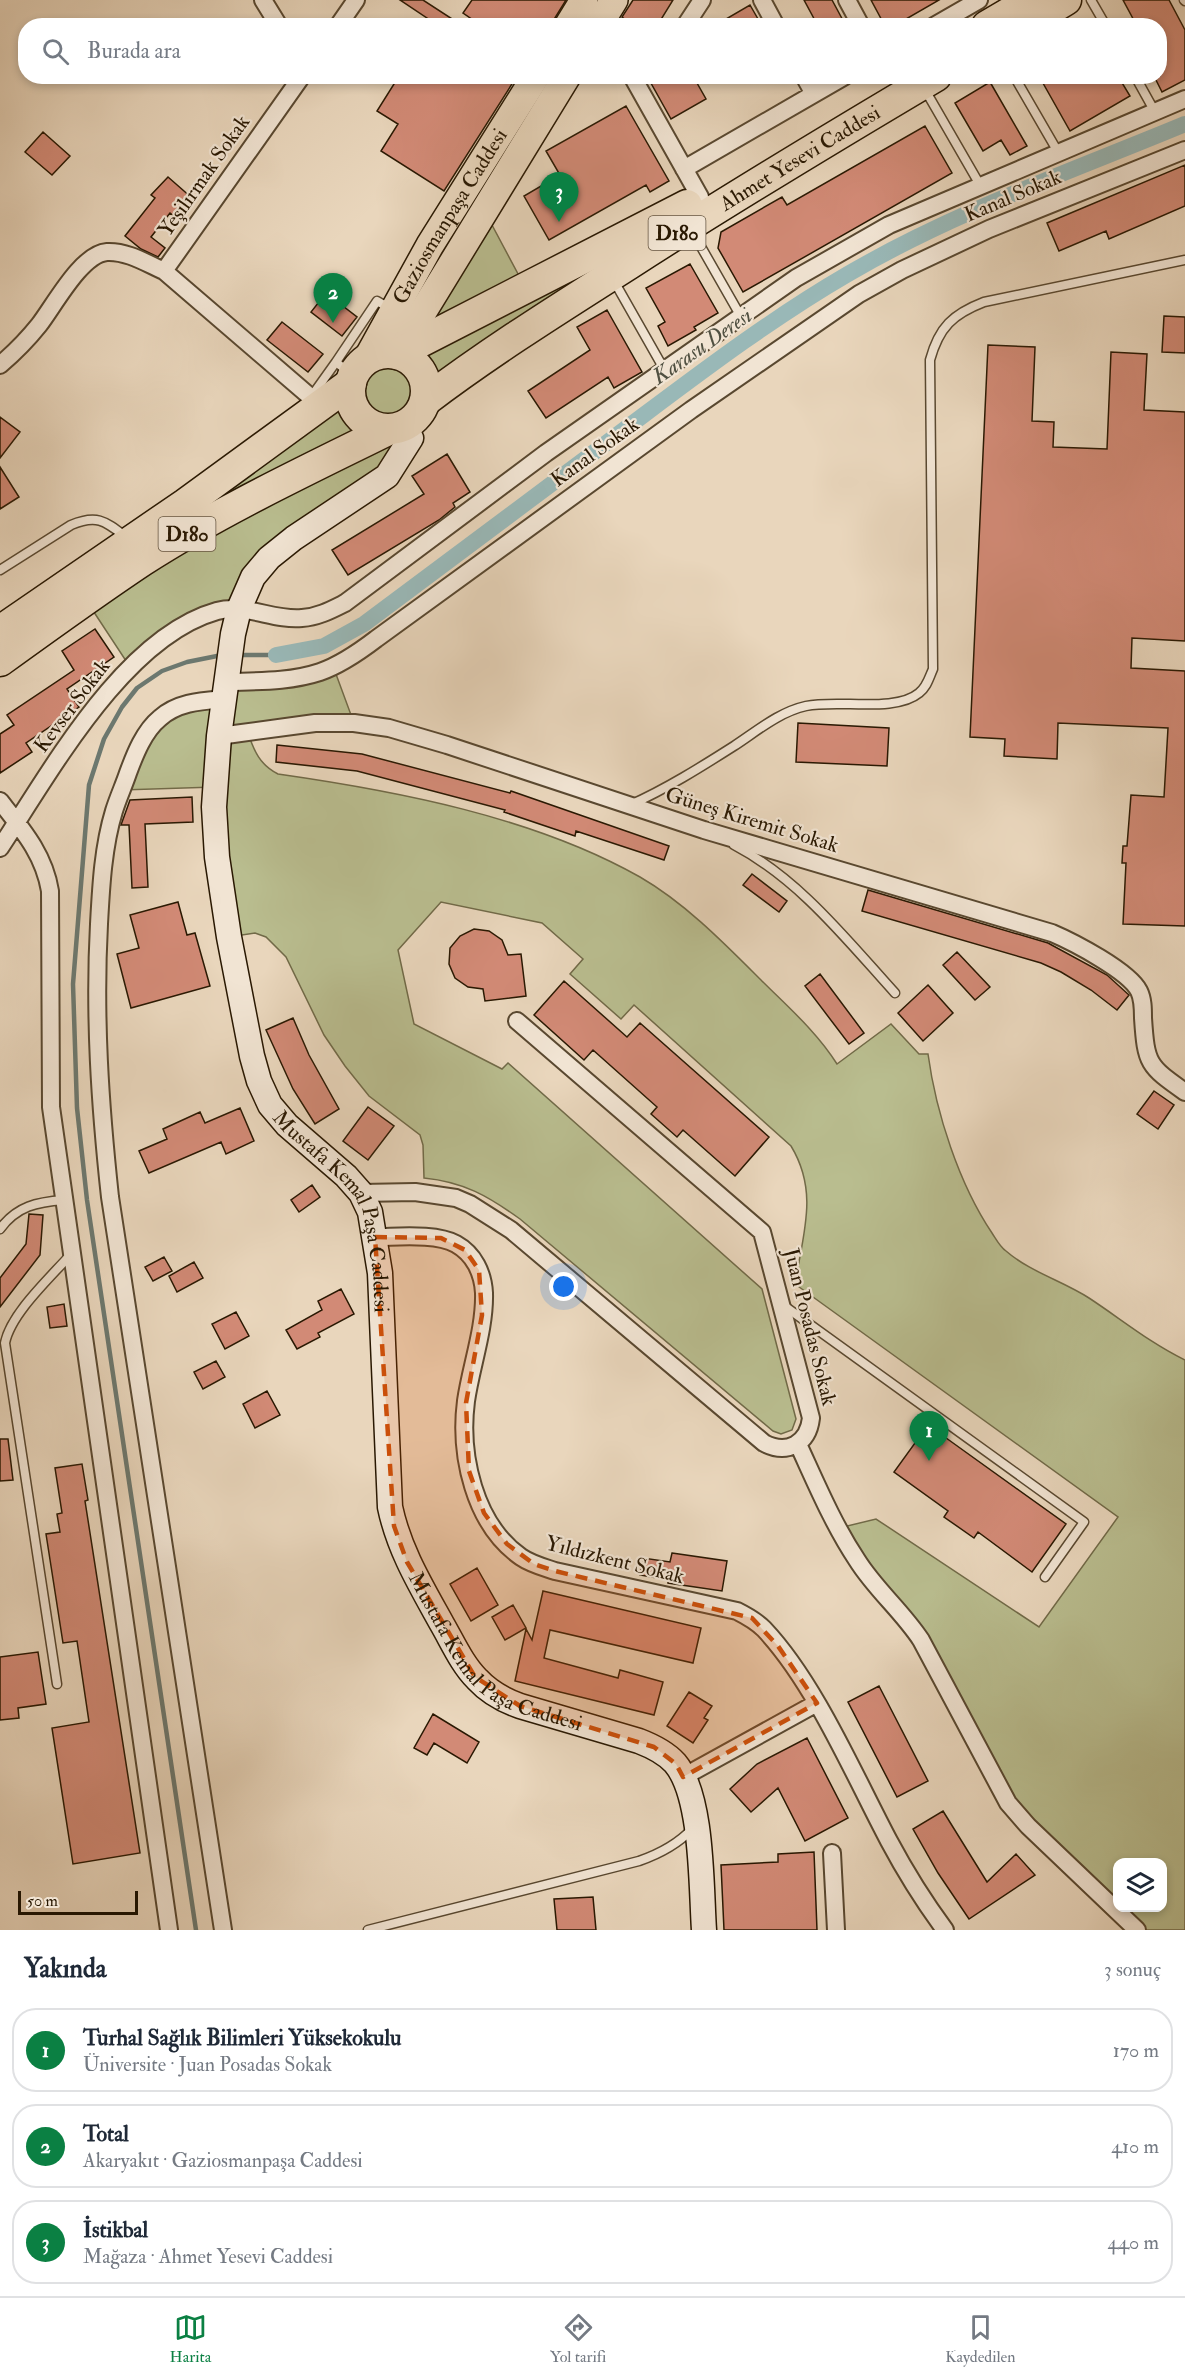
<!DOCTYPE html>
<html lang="tr">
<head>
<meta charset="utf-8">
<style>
  :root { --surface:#fff; --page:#f6f6f7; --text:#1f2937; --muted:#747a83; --line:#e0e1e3; --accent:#0b8043 }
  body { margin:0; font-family:"IM FELL Double Pica",serif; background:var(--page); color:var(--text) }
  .controls { position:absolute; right:18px; bottom:18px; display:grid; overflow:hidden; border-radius:12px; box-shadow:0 3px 9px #0003 }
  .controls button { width:54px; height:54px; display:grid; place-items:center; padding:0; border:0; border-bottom:2px solid var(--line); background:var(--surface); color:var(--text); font:30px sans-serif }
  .scale { position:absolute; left:18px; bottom:15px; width:120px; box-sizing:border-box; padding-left:6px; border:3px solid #291802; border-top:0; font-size:16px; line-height:21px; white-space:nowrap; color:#291802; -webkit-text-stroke:4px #f1e4d3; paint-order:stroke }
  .you { position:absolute; left:564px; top:1287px; width:21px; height:21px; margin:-15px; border:4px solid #fff; border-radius:50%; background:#1a73e8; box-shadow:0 0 0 9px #1a73e833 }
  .badge { display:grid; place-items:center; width:39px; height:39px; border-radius:50%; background:var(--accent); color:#fff; font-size:20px; font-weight:700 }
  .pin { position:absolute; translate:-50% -50px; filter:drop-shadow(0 2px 3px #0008) }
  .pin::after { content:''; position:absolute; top:32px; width:21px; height:18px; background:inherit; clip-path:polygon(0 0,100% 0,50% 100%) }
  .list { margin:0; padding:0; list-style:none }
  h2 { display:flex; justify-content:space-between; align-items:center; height:78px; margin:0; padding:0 24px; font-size:26px }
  h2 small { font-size:20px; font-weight:400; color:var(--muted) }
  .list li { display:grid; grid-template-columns:39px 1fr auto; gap:18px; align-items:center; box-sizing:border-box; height:84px; margin:0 12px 12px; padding:0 12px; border:2px solid var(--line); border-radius:24px }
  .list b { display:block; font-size:22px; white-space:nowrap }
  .list p { margin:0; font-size:20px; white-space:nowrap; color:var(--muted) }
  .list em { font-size:20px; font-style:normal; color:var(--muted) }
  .icon { flex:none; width:33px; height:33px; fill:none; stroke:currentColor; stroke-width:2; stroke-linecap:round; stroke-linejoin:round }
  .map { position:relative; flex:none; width:1185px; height:1930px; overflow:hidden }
  .search { position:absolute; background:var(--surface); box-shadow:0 3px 9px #0003; left:18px; right:18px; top:18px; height:66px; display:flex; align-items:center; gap:15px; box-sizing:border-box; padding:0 21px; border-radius:24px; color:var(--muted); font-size:22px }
  .sheet { height:366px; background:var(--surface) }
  nav { display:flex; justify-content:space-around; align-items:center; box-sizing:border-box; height:84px; border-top:2px solid var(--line); background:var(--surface); font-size:16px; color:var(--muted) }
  nav a { display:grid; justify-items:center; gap:3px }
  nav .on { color:var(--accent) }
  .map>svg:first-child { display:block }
  .green { fill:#b9bd8f; stroke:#716a48; stroke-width:1.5; fill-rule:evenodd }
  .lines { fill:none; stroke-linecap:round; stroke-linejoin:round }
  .stream { stroke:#6c786f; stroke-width:4.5 }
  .canal { stroke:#99b8b7; stroke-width:16 }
  .building { fill:#d28a76; stroke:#291802; stroke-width:1.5 }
  .lane-casing { stroke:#594830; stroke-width:11 }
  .street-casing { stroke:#594830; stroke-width:20 }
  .secondary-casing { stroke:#291802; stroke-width:27 }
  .primary-casing { stroke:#291802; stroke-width:30 }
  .highway-casing { stroke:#291802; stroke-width:33 }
  .lane { stroke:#f1e4d3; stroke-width:8 }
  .street { stroke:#f1e4d3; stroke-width:16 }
  .secondary { stroke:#f1e4d3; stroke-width:24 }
  .primary { stroke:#e9d6bc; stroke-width:27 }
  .highway { stroke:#e9d6bc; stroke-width:30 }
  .marked { fill:#cb4f0a; fill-opacity:0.2; stroke:#cb4f0a; stroke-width:4.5; stroke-dasharray:12 8; stroke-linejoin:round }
  .labels { text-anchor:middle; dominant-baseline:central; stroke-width:4.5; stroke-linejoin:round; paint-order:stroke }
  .shield { fill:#f1e4d3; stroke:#655541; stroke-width:1.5 }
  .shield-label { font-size:20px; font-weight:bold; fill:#291802 }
  .street-label { font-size:21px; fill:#291802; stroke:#f1e4d3 }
  .water-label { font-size:22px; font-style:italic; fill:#505041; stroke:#f1e4d3 }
</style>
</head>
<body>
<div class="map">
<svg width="1185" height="1930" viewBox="0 0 1185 1930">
  <rect width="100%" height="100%" fill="#e9d6bc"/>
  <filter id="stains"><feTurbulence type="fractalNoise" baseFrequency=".00333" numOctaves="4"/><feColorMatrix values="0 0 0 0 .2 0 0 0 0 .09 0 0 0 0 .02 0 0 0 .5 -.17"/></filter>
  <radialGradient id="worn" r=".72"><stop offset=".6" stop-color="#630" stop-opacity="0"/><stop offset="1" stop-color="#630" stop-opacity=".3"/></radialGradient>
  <path class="green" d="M484 210 525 287 629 264 422 409 411 422V438L245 593 130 667 86 600 185 504 357 369Z
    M333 666 354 723 248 733C254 751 260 765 278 774 397 791 534 817 640 877 685 903 724 943 761 980 788 1007 817 1032 837 1064L891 1024 919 1054H928C936 1113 959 1184 992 1233 996 1239 1000 1247 1006 1251 1030 1272 1063 1281 1089 1298 1121 1319 1150 1343 1185 1360V1930H1137L1018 1816 931 1657 839 1528 876 1519 1039 1627 1118 1517 795 1284C803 1234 819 1192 791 1146L634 1005 621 1019 570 974 583 959 542 923 441 902 398 950 414 1024 502 1069 508 1063 762 1289 796 1419 792 1430 781 1434 773 1431 520 1219C488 1196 464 1182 424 1178L423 1145 420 1135 369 1096 345 1066 324 1035 286 957 266 937 255 933 229 937 215 787 122 790 160 717 224 699 227 682ZM1118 1862H1162V1908H1118Z"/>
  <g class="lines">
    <path class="stream" d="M237 655H276
      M196 1930 87 1200 77 1108 73 984 89 785 104 739 122 707 137 688 162 671 187 662 222 655"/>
    <path class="canal" d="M276 655 324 646 364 624C449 561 533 498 617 435 692 379 767 321 848 274 954 212 1072 171 1185 124"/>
  </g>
  <path class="building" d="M400 0H423L463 26H439Z
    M472 0H566L550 26H482L463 13Z
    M633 0H673L657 26H634L622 17Z
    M804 0H832L846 26H818Z
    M871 0H939L894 26H885Z
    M1123 0H1169L1185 30V80L1162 92 1154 76H1160V26H1137Z
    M750 5 762 26H714Z
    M399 76H517L444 191 381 151 398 124 377 111Z
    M647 76H693L706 99 671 119Z
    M1039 76H1118L1130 96 1070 131Z
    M990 82 1027 146 1010 155 1001 140 983 151 955 103Z
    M626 106 669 181 650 192 646 185 549 240 524 196 560 175 546 151Z
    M925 126 952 173 743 292 718 248 721 232 782 197 787 205Z
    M43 132 70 156 52 175 25 152Z
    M1185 165V206L1109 239 1106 231 1059 251 1047 223Z
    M168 177 192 198 175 217 170 213 151 237 165 248 158 257 141 249 125 236 155 198 151 195Z
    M690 264 718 313 694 327 696 330 668 346 658 326 665 322 646 288Z
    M326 293 357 317 342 336 311 312Z
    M607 310 642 372 614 388 608 377 546 418 528 391 590 350 577 327Z
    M1164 316 1185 317V353L1162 352Z
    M282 322 323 354 308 372 267 340Z
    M988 345 1035 347 1032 421 1054 422 1053 447 1107 449 1111 352 1147 354 1144 410 1185 412V641L1132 638 1131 668 1185 671V926L1123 924 1126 863H1122L1123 846H1127L1131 795 1164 797 1168 728 1058 723 1057 759 1004 756 1005 739 970 737Z
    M0 417 20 432 0 458Z
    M447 454 470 492 453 503 455 507 439 520 348 575 332 550 424 494 412 476Z
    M0 467 19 497 0 509Z
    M95 629 114 657 67 689 79 707 26 743 32 752 0 773V734L14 725 7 715 74 670 62 651Z
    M798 723 889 728 887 766 796 762Z
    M277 745 362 754 510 793 511 791 669 846 664 860 576 831 575 836 504 812 505 810 357 771 276 762Z
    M192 797 193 822 145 824 148 887 132 888 129 825H121L130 800Z
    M752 874 787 901 779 912 743 885Z
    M868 890 1048 943 1107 975 1129 995 1117 1010 1091 990 1061 972 1041 963 862 911Z
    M178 902 187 935 195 933 210 986 131 1008 117 954 139 948 130 915Z
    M474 929 489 931 502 940 508 955 521 954 526 996 485 1001 483 989 468 987 455 978 449 964 450 948 460 936Z
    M957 952 990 987 975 1000 943 965Z
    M820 974 864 1033 849 1044 805 986Z
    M564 981 627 1037 640 1023 769 1137 735 1176 683 1130 677 1137 651 1114 657 1107 593 1050 584 1060 534 1015Z
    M928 985 953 1013 923 1041 898 1013Z
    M293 1018 309 1055 339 1109 315 1124 293 1089 266 1030Z
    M1154 1091 1174 1105 1158 1129 1137 1114Z
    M368 1107 394 1126 368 1160 343 1141Z
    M240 1108 254 1141 226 1154 221 1142 149 1173 139 1151 167 1139 163 1129 200 1112 205 1123Z
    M312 1185 320 1197 299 1212 291 1200Z
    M29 1214 43 1215 40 1255 0 1307V1278L26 1244Z
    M164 1257 172 1271 153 1281 145 1267Z
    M194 1262 203 1278 177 1292 169 1276Z
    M341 1289 354 1314 318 1333 320 1337 297 1349 286 1330 322 1310 318 1301Z
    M64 1304 67 1326 50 1328 47 1307Z
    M236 1312 249 1336 225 1349 212 1324Z
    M216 1361 225 1377 203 1389 194 1372Z
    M267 1391 280 1415 255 1428 243 1404Z
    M928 1425 1066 1524 1032 1572 978 1532 974 1538 944 1517 948 1511 894 1472Z
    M0 1439H8L13 1480 0 1481Z
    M82 1464 88 1500 85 1501 140 1853 73 1864 52 1728 89 1722 77 1641 63 1643 46 1534 60 1532 57 1514 62 1513 55 1468Z
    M672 1553 727 1561 722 1591 668 1583V1580L640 1575 643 1558 670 1562Z
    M477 1568 498 1605 471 1621 450 1584Z
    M543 1591 701 1628 693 1663 550 1630 544 1658 618 1678 620 1670 663 1682 654 1715 515 1681 526 1629 532 1640Z
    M513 1605 526 1628 505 1640 492 1617Z
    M38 1652 46 1704 18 1708 19 1718 0 1720V1657Z
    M879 1686 928 1781 897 1797 848 1702Z
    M689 1692 712 1706 704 1718 708 1720 693 1743 667 1726Z
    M433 1714 479 1742 467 1763 434 1743 427 1755 414 1748Z
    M807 1738 848 1818 805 1841 778 1788 751 1812 730 1789 757 1764Z
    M943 1811 987 1882 1016 1854 1035 1875 969 1919 938 1873 913 1829Z
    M814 1852 817 1930H724L721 1865 778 1862V1854Z
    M593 1897 596 1930H557L554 1899Z"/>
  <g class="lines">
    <defs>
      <path id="lane" d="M1091 0 1106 26
        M1184 0 1185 1
        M1014 76 1058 152
        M1135 76 1155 112
        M924 88 980 185
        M692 231 740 315
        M614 281 664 369
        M353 376 336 362 377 301 391 309
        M311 397 336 362
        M0 570 71 525C97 514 105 521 126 537
        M630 805C666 789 701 767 734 746 757 731 779 712 806 706 838 699 895 713 919 693 927 687 929 678 933 669L930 360C939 327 953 314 984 302L1185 260
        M734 845C799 879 846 939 895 993
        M0 1229C17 1206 37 1202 64 1200
        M783 1305 1084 1522 1045 1577
        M57 1684 5 1343C11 1313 51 1277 72 1253
        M368 1930 639 1861C659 1854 677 1845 692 1829"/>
      <path id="street" d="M263 0 279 26
        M762 0 776 26
        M847 0 861 26
        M338 26 356 0
        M685 26 702 0
        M934 26 979 0
        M302 76 164 271 321 406
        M632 76 700 197
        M804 76 814 94
        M684 169 845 76
        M0 365C14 353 27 340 39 325 54 306 81 254 107 252 127 251 146 263 164 271
        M227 682C258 681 290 682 320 672 340 665 359 652 376 639L691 410 859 294 902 270 989 229 1185 150
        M219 736 315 723H354L389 728 447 745 704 830 1052 933C1073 942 1129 971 1139 991 1143 999 1143 1009 1143 1018 1146 1064 1148 1066 1185 1092
        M0 801C22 829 44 854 50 891L51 1107 169 1930
        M0 848C51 771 124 637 217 611 245 603 274 621 302 618 318 617 331 610 345 603L546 453 796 278 889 225 1185 99
        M361 1193 415 1192 456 1198 470 1204 511 1230 764 1443C787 1455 808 1444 811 1418L762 1232 517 1021
        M375 1237C398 1237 436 1233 456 1244 474 1254 483 1273 484 1293 485 1329 471 1366 466 1401 459 1455 474 1524 521 1557 531 1564 543 1567 555 1571L737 1611C747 1616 756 1621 764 1629 815 1683 854 1775 889 1841 905 1871 925 1903 945 1930
        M798 1444C816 1483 833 1524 857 1560 875 1589 902 1611 921 1640L1008 1803 1028 1826 1137 1930
        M683 1777 817 1703
        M832 1853 836 1930
        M223 1930 110 1197C100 1105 94 1016 99 924 101 887 103 847 114 811 118 798 124 785 128 773 135 754 144 731 160 718 178 702 202 701 224 699"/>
      <g id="secondary">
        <path id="s1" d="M404 426 411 438 387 476 294 538 269 558 253 577 239 609 233 634 219 736 214 807 217 857 229 937 252 1056 259 1081 270 1105 287 1125 346 1176 361 1193 370 1212 380 1273 390 1507C399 1550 421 1586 442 1624 453 1643 462 1664 477 1679 489 1692 503 1700 520 1706L639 1741C652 1746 665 1752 675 1763 703 1796 701 1887 704 1930"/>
      </g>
      <g id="primary">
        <path d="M568 26 584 0"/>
        <path d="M598 26 614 0"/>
        <path d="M397 354 567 76"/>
        <path id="s2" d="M367 359 430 245 536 76"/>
      </g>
      <g id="highway">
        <path d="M987 26 1031 0"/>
        <path d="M1023 26 1066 0"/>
        <circle cx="388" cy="391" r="38"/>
        <path d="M397 354 687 205"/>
        <path id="s3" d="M425 401C491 351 560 308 629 264 730 199 833 137 936 76"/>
        <path d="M0 631 185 504 351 383"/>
        <path d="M0 661C47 627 94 593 142 561 220 511 305 471 388 430"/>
      </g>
    </defs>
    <use href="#lane" class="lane-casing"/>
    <use href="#street" class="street-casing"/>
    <use href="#secondary" class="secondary-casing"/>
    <use href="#primary" class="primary-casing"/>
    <use href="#highway" class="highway-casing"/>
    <use href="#lane" class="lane"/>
    <use href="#street" class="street"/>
    <use href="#secondary" class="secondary"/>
    <use href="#primary" class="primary"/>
    <use href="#highway" class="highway"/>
  </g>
  <path class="marked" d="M375 1237 441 1238 465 1250 479 1270 482 1315 466 1403 469 1471 484 1513 507 1544 534 1564 555 1571 752 1618 778 1646 817 1703 683 1777 676 1764 654 1747 520 1706 475 1677 407 1562 394 1526Z"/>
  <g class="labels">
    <g class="shield">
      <rect x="648.5" y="216" width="57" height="34" rx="4.5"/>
      <rect x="158.5" y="517" width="57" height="34" rx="4.5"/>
    </g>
    <g class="shield-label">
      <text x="677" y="233">D180</text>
      <text x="187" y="534">D180</text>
    </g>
    <g class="street-label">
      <text stroke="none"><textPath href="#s3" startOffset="447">Ahmet Yesevi Caddesi</textPath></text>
      <text transform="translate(204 176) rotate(-55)">Yeşilırmak Sokak</text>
      <text transform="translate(1013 196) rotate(-23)">Kanal Sokak</text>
      <text stroke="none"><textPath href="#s2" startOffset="165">Gaziosmanpaşa Caddesi</textPath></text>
      <text transform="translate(595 452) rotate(-36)">Kanal Sokak</text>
      <text transform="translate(72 706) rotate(-53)">Kevser Sokak</text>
      <text transform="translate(752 820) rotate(17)">Güneş Kiremit Sokak</text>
      <text stroke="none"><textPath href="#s1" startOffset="897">Mustafa Kemal Paşa Caddesi</textPath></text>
      <text transform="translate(810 1327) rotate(76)">Juan Posadas Sokak</text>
      <text transform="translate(615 1560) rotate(14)">Yıldızkent Sokak</text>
      <text stroke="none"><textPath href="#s1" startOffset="1401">Mustafa Kemal Paşa Caddesi</textPath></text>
    </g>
    <g class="water-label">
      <text transform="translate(702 346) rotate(-35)">Karasu Deresi</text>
    </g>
  </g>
  <rect width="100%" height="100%" filter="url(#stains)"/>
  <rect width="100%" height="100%" fill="url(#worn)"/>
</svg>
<div class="controls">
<button><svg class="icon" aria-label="layers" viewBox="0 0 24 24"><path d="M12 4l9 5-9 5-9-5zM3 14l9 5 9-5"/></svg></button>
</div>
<div class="scale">50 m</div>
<div class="you"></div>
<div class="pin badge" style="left:929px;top:1461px">1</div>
<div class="pin badge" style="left:333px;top:323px">2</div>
<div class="pin badge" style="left:559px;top:222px">3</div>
<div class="search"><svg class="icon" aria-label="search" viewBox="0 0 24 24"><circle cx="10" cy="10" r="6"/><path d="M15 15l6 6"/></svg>Burada ara</div>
</div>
<section class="sheet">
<h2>Yakında<small>3 sonuç</small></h2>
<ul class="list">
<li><span class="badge">1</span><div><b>Turhal Sağlık Bilimleri Yüksekokulu</b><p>Üniversite · Juan Posadas Sokak</p></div><em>170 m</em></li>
<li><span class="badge">2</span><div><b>Total</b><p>Akaryakıt · Gaziosmanpaşa Caddesi</p></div><em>410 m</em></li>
<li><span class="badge">3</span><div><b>İstikbal</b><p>Mağaza · Ahmet Yesevi Caddesi</p></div><em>440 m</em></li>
</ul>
</section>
<nav>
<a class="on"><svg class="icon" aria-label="map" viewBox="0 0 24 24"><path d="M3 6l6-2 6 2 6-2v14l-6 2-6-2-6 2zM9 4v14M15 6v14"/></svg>Harita</a>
<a><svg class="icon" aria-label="directions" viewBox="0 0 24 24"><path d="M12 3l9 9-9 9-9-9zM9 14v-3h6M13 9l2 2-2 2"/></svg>Yol tarifi</a>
<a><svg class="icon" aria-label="saved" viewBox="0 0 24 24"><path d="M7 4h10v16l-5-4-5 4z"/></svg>Kaydedilen</a>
</nav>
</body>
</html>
